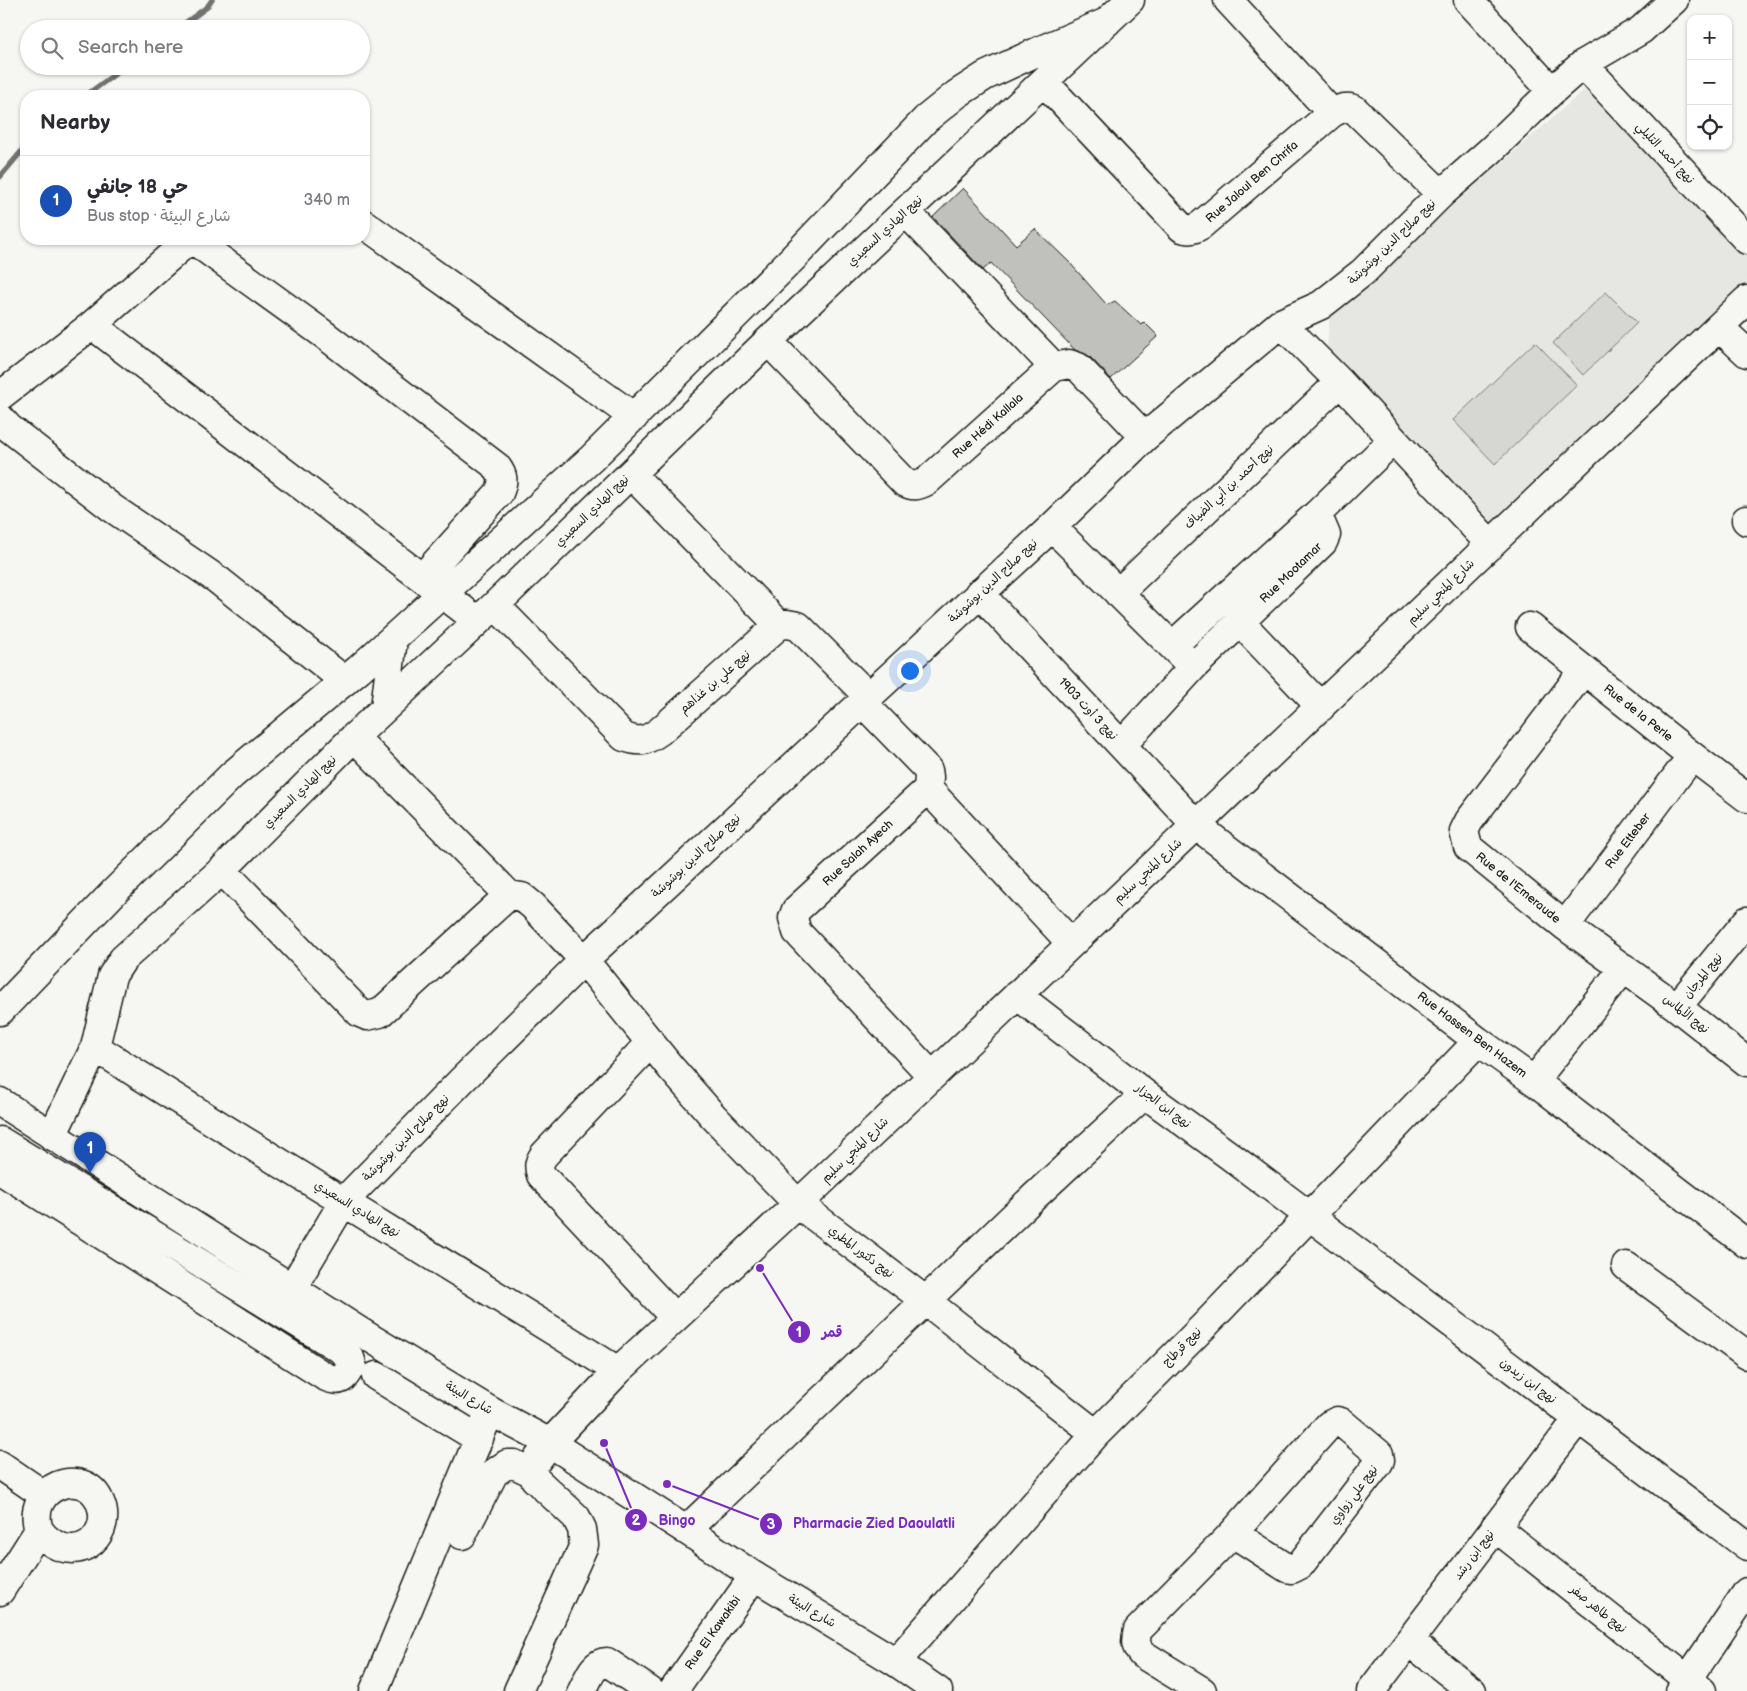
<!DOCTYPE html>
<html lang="en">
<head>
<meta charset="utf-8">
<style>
  :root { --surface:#fff; --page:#f2f2f3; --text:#2b2b33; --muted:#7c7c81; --line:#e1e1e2; --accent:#d93025 }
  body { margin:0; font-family:"Balsamiq Sans","Playpen Sans Arabic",sans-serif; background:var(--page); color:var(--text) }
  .controls { position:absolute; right:15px; top:15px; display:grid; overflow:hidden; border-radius:10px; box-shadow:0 1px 4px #0004 }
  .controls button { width:45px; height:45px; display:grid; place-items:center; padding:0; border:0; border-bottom:1px solid var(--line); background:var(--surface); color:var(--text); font:25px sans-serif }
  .you { position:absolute; left:909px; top:670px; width:18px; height:18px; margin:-12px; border:4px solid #fff; border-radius:50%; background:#1a73e8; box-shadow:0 0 0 8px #1a73e833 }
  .badge { display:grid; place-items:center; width:32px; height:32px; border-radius:50%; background:var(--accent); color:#fff; font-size:16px; font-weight:700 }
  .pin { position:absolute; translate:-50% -41px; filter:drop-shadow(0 1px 2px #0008) }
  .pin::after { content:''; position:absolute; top:26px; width:18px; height:15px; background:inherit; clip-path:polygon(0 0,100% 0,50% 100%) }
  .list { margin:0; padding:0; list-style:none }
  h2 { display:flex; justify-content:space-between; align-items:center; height:65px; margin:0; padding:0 20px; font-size:21px }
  h2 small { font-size:16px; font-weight:400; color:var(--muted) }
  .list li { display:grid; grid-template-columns:32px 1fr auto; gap:15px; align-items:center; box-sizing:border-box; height:90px; padding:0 20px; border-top:1px solid var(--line) }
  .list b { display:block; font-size:19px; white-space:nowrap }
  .list p { margin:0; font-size:16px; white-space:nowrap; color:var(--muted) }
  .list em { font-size:16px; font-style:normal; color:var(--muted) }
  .icon { flex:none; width:28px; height:28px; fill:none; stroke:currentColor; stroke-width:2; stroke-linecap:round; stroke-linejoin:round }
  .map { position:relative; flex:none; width:1747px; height:1691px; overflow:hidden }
  .search { position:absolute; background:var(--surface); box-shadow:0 1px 4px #0004; left:20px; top:20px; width:350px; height:55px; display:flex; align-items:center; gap:12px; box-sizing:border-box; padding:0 18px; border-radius:28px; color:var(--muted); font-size:19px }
  .panel { position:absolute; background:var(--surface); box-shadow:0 1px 4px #0004; left:20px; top:90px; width:350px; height:155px; border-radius:20px }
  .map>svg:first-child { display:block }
  .built { fill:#e6e6e2 }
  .green { fill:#d6d6d2; stroke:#797977 }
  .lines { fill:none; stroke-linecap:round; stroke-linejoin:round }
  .stream { stroke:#727271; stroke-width:5.5 }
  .building { fill:#c0c0bd; stroke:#1c1c1c }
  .minor-casing { stroke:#1c1c1c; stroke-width:31 }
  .major-casing { stroke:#1c1c1c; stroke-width:31 }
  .minor { stroke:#f6f6f2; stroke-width:28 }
  .major { stroke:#f6f6f2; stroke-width:28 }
  .labels { text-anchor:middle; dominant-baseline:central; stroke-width:5; stroke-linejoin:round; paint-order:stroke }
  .street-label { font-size:12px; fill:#1c1c1c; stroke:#f6f6f2 }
  .leader { fill:none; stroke:#7b2cbf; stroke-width:2 }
  .callout-dot { fill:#7b2cbf; stroke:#f6f6f2; stroke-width:2 }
  .mark-label { font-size:15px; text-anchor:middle; font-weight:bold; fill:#fff }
  .callout-label { font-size:14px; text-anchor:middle; font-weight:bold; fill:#7b2cbf; stroke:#f6f6f2; stroke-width:5; stroke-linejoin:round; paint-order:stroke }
</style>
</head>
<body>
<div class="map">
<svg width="1747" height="1691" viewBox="0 0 1747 1691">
  <rect width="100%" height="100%" fill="#f6f6f2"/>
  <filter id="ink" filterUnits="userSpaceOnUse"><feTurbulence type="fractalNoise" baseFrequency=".02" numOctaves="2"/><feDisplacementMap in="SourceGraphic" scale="10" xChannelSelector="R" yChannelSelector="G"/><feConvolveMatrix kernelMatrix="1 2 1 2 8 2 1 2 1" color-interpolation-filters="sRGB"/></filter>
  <g filter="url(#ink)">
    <path class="built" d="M1591 84 1747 254V283L1492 526 1327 347 1330 314Z"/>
    <path class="green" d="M1606 292 1637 323 1583 375 1553 343Z
      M1535 342 1577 385 1495 464 1453 420Z"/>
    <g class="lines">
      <path class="stream" d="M177 29 207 7 212 0
        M85 96 126 66
        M0 177 26 146"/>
    </g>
    <path class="building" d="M963 188 1016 245 1035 229 1069 262 1107 305 1115 301 1141 325 1144 322 1158 336 1111 379 1089 356 1075 350 991 263 983 270 933 217Z"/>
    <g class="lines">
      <defs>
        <path id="minor" d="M1468 0 1552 91
          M1583 64 1747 240
          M1044 82 1182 228C1189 231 1194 229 1201 225L1332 113 1228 0
          M1332 113C1340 109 1347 105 1355 110L1441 194
          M364 224 634 417
          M193 239 196 242 322 333 496 466C504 476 504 481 499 493L422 578
          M1281 323 1340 382 1491 545
          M92 325 478 621
          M1719 327 1747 353
          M768 341 904 482C913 487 918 486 927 481L1054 367 906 212
          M1054 367 1069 364 1078 367 1145 437
          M0 396 92 325 190 239
          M0 418 9 428 112 508 218 580 345 681
          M1317 514 1393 440
          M1746 520 1747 521
          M1052 527 1184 658
          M979 593 1197 826 1478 1041 1534 1081 1747 1244
          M1118 593 1340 382
          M495 605 624 737C641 743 646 741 660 731L779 625 631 474
          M1239 621 1321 707
          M779 625 787 624 798 626 868 696
          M1530 627 1692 756 1747 798
          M1584 670 1469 821 1464 831 1468 847 1565 926 1677 1007 1747 1062
          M862 702 928 770 929 777 928 789
          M385 708 393 639
          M354 737 509 895 522 897 533 906 584 960 671 1068 713 1116 798 1204 926 1301 1096 1434
          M1122 745 1193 667 1323 542 1326 535 1317 514 1172 646
          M222 870 360 1013 367 1016 380 1013 509 895
          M1565 926 1692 756
          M1017 995 1145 1094 1230 1156 1747 1546
          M1677 1007 1747 921
          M0 1011 115 891 232 775 359 669 591 459 793 258 926 119 957 94 985 76 1041 50 1107 22
          M651 1042 544 1155C539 1162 538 1166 541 1175L675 1318
          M95 1047 112 976 123 959 222 870 354 737 495 605 768 341 1130 0
          M932 1076 797 932 793 918 796 910 928 789 1071 943
          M1534 1081 1624 968
          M52 1136 95 1047C268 1158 444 1262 618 1371
          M0 1141 342 1350 350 1358 352 1364C345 1379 340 1384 324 1376L0 1170
          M1626 1266 1747 1355
          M292 1288 344 1201 462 1080 584 960 1052 527 1145 437 1281 323 1321 305 1363 272 1441 194 1490 151 1552 91 1583 64 1641 30 1674 0
          M376 1376 479 1439
          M0 1465 44 1495
          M1495 1527 1702 1691
          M686 1530 1036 1195 1145 1094
          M462 1535 494 1473 507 1464H514L533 1473
          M0 1591 39 1530C24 1487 84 1464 100 1502 104 1511 104 1520 101 1528 89 1558 54 1553 39 1530
          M1409 1641 1472 1691
          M896 1662 1096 1434 1205 1325 1478 1041
          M374 1691 490 1411
          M518 1691 584 1545 582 1529 576 1517 535 1479 533 1473 534 1464 550 1443 618 1371 798 1204 1747 300
          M582 1691C588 1680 593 1662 607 1662L650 1691
          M673 1691 754 1576
          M1202 1691 1142 1654C1135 1646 1135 1641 1138 1630L1233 1533 1329 1425 1337 1421 1341 1422 1379 1454 1380 1460 1378 1464 1300 1565 1292 1569 1287 1568 1233 1533
          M1371 1691 1578 1419"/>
        <path id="major" d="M0 1102 359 1331 490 1411 550 1443 686 1530 754 1576 896 1662 938 1691
          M1680 1691 1747 1592"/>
      </defs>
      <use href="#minor" class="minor-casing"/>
      <use href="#major" class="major-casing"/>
      <use href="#minor" class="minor"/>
      <use href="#major" class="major"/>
    </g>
  </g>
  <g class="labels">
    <g class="street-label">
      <text transform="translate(1665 153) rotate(47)">نهج أحمد التليلي</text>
      <text transform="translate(1252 182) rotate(-41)">Rue Jaloul Ben Chrifa</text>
      <text transform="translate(885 231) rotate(-43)">نهج الهادي السعيدي</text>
      <text transform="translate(1392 242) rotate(-44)">نهج صلاح الدين بوشوشة</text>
      <text transform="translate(988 426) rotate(-42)">Rue Hédi Kallala</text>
      <text transform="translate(1229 487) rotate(-43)">نهج أحمد بن أبي الضياف</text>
      <text transform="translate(592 511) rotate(-44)">نهج الهادي السعيدي</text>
      <text transform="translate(1291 573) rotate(-44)">Rue Mootamar</text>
      <text transform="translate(993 581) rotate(-43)">نهج صلاح الدين بوشوشة</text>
      <text transform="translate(1441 592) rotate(-44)">شارع المنجي سليم</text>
      <text transform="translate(715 682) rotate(-41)">نهج علي بن غذاهم</text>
      <text transform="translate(1088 709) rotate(47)">نهج 3 أوت 1903</text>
      <text transform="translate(1638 713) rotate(38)">Rue de la Perle</text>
      <text transform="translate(300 792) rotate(-45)">نهج الهادي السعيدي</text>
      <text transform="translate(1628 841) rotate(-53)">Rue Etteber</text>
      <text transform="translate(858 853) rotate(-43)">Rue Salah Ayech</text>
      <text transform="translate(696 856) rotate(-43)">نهج صلاح الدين بوشوشة</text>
      <text transform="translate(1148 871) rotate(-43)">شارع المنجي سليم</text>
      <text transform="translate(1518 888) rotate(39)">Rue de l'Emeraude</text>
      <text transform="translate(1703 976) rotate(-51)">نهج المرجان</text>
      <text transform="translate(1686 1014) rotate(38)">نهج الألماس</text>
      <text transform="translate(1472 1035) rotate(37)">Rue Hassen Ben Hazem</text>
      <text transform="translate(1163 1106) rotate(37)">نهج ابن الجزار</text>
      <text transform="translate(406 1138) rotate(-45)">نهج صلاح الدين بوشوشة</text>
      <text transform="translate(855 1150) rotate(-44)">شارع المنجي سليم</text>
      <text transform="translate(357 1209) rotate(31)">نهج الهادي السعيدي</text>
      <text transform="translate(861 1252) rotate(37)">نهج دكتور المطري</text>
      <text transform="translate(1182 1347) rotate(-45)">نهج قرطاج</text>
      <text transform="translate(1528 1381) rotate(37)">نهج ابن زيدون</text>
      <text transform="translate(469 1398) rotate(31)">شارع البيئة</text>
      <text transform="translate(1354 1495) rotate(-53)">نهج علي زواوي</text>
      <text transform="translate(1474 1555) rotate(-53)">نهج ابن رشد</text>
      <text transform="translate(1598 1609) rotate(39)">نهج طاهر صفر</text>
      <text transform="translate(812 1611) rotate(31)">شارع البيئة</text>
      <text transform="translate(713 1633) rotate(-55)">Rue El Kawakibi</text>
    </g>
  </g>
  <path class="leader" d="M760 1268L799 1332M604 1443L636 1520M667 1484L771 1524"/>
  <g class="callout-dot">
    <circle cx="760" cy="1268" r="5"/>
    <circle cx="604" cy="1443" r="5"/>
    <circle cx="667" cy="1484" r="5"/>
    <circle cx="799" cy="1332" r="12"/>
    <circle cx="636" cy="1520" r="12"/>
    <circle cx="771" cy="1524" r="12"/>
  </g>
  <g class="mark-label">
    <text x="799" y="1337">1</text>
    <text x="636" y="1525">2</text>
    <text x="771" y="1529">3</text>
  </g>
  <g class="callout-label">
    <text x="832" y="1337">قمر</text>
    <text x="677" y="1525">Bingo</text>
    <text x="874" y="1528">Pharmacie Zied Daoulatli</text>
  </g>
</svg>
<div class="controls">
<button>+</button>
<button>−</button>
<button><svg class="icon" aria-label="locate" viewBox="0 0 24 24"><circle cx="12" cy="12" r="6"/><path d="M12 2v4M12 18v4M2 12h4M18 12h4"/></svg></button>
</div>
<div class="you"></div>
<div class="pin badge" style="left:90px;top:1173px;background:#1a4fb4">1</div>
<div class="search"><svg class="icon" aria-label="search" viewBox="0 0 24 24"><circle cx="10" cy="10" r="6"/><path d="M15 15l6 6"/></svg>Search here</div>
<section class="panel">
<h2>Nearby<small></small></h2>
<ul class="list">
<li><span class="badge" style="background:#1a4fb4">1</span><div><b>حي 18 جانفي</b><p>Bus stop · شارع البيئة</p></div><em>340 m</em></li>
</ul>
</section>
</div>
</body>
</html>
